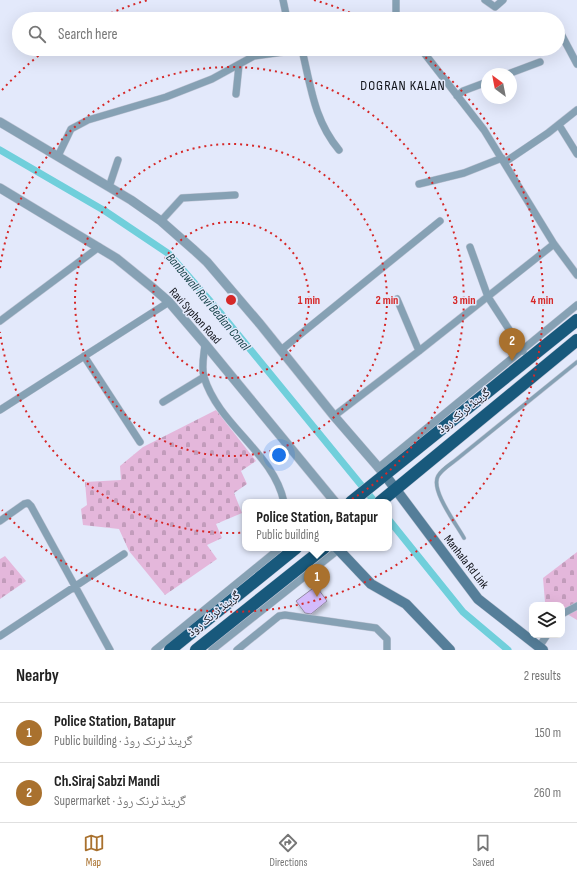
<!DOCTYPE html>
<html lang="en">
<head>
<meta charset="utf-8">
<style>
  :root { --surface:#fff; --page:#f2f2f2; --text:#222; --muted:#767676; --line:#e0e0e0; --accent:#a9712e }
  body { margin:0; font-family:"Sofia Sans Condensed","Noto Naskh Arabic",sans-serif; background:var(--page); color:var(--text) }
  .controls { position:absolute; right:12px; bottom:12px; display:grid; overflow:hidden; border-radius:8px; box-shadow:0 4px 16px #0002 }
  .controls button { width:36px; height:36px; display:grid; place-items:center; padding:0; border:0; border-bottom:1px solid var(--line); background:var(--surface); color:var(--text); font:20px sans-serif }
  .compass { position:absolute; left:481px; top:68px; width:36px; height:36px; border-radius:50%; background:var(--surface); box-shadow:0 4px 16px #0002; rotate:328deg }
  .you { position:absolute; left:279px; top:455px; width:14px; height:14px; margin:-10px; border:3px solid #fff; border-radius:50%; background:#1a73e8; box-shadow:0 0 0 6px #1a73e833 }
  .badge { display:grid; place-items:center; width:26px; height:26px; border-radius:50%; background:var(--accent); color:#fff; font-size:13px; font-weight:700 }
  .pin { position:absolute; translate:-50% -33px; filter:drop-shadow(0 1px 2px #0008) }
  .pin::after { content:''; position:absolute; top:21px; width:14px; height:12px; background:inherit; clip-path:polygon(0 0,100% 0,50% 100%) }
  .popup { position:absolute; left:242px; top:499px; width:150px; height:52px; box-sizing:border-box; display:grid; place-content:center; border-radius:8px; background:var(--surface); filter:drop-shadow(0 1px 3px #0005); font-size:13px; white-space:nowrap; color:var(--muted) }
  .popup b { font-size:15px; color:var(--text) }
  .popup::after { content:''; position:absolute; left:50%; top:100%; margin-left:-8px; border:8px solid transparent; border-top-color:var(--surface) }
  .list { margin:0; padding:0; list-style:none }
  h2 { display:flex; justify-content:space-between; align-items:center; height:52px; margin:0; padding:0 16px; font-size:17px }
  h2 small { font-size:13px; font-weight:400; color:var(--muted) }
  .list li { display:grid; grid-template-columns:26px 1fr auto; gap:12px; align-items:center; box-sizing:border-box; height:60px; padding:0 16px; border-top:1px solid var(--line) }
  .list b { display:block; font-size:15px; white-space:nowrap }
  .list p { margin:0; font-size:13px; white-space:nowrap; color:var(--muted) }
  .list em { font-size:13px; font-style:normal; color:var(--muted) }
  .icon { flex:none; width:22px; height:22px; fill:none; stroke:currentColor; stroke-width:2; stroke-linecap:round; stroke-linejoin:round }
  .map { position:relative; flex:none; width:577px; height:650px; overflow:hidden }
  .search { position:absolute; background:var(--surface); box-shadow:0 4px 16px #0002; left:12px; right:12px; top:12px; height:44px; display:flex; align-items:center; gap:10px; box-sizing:border-box; padding:0 14px; border-radius:22px; color:var(--muted); font-size:15px }
  .sheet { height:172px; background:var(--surface) }
  nav { display:flex; justify-content:space-around; align-items:center; box-sizing:border-box; height:56px; border-top:1px solid var(--line); background:var(--surface); font-size:11px; color:var(--muted) }
  nav a { display:grid; justify-items:center; gap:2px }
  nav .on { color:var(--accent) }
  .map>svg:first-child { display:block }
  .cemetery { fill:url(#cemetery-stones) }
  .lines { fill:none; stroke-linecap:round; stroke-linejoin:round }
  .canal { stroke:#70cfdb; stroke-width:7 }
  .building { fill:#d3bbfb; stroke:#918a9f; filter:url(#shadow) }
  .service-casing { stroke:#c1c6d6; stroke-width:4.5 }
  .minor-casing { stroke:#c1c6d6; stroke-width:8 }
  .tertiary-casing { stroke:#c1c6d6; stroke-width:10 }
  .secondary-casing { stroke:#c1c6d6; stroke-width:11 }
  .trunk-casing { stroke:#c1c6d6; stroke-width:13 }
  .service { stroke:#86a1b4; stroke-width:3.5 }
  .minor { stroke:#86a1b4; stroke-width:7 }
  .tertiary { stroke:#86a1b4; stroke-width:9 }
  .secondary { stroke:#557e99; stroke-width:10 }
  .trunk { stroke:#18597c; stroke-width:12 }
  .ring { fill:none; stroke:#d62828; stroke-width:2; stroke-dasharray:2 4 }
  .labels { text-anchor:middle; dominant-baseline:central; stroke-width:3; stroke-linejoin:round; paint-order:stroke }
  .street-label { font-size:12px; fill:#0d0f16; stroke:#e3e9fb }
  .water-label { font-size:13px; font-style:italic; fill:#164248; stroke:#e3e9fb }
  .quarter-label { font-size:14px; letter-spacing:1px; fill:#0d0f16; stroke:#e3e9fb }
  .centre { fill:#d62828; stroke:#e3e9fb; stroke-width:2 }
  .ring-label { font-size:12px; text-anchor:middle; font-weight:bold; fill:#d62828; stroke:#e3e9fb; stroke-width:3; stroke-linejoin:round; paint-order:stroke }
</style>
</head>
<body>
<div class="map">
<svg width="577" height="650" viewBox="0 0 577 650">
  <defs>
    <pattern id="cemetery-stones" width="16" height="16" patternUnits="userSpaceOnUse"><rect width="16" height="16" fill="#e4b7db"/><path d="M2 7V4a2 2 0 0 1 4 0v3zM10 15v-3a2 2 0 0 1 4 0v3z" fill="#c29cbb"/></pattern>
    <filter id="shadow"><feDropShadow dx="2" dy="3.5" stdDeviation="2" flood-color="#0004"/></filter>
  </defs>
  <rect width="100%" height="100%" fill="#e3e9fb"/>
  <path class="cemetery" d="M216 410 256 461 241 471 247 484 234 493 242 513 216 524 222 538 207 545 217 559 165 595 129 551 119 529 83 525 81 509 87 505 85 482 121 480 120 466 143 447Z
    M577 552V620L562 611V605H551L545 602 543 578Z
    M5 556 26 581 0 599V559Z"/>
  <g class="lines">
    <path class="canal" d="M0 150 105 211 169 254 218 310 375 502
      M389 520 463 612 508 650"/>
  </g>
  <path class="building" d="M316 586 327 601 311 614 305 613 296 601Z"/>
  <g class="lines">
    <defs>
      <path id="service" d="M464 538C457 525 430 490 438 476 442 469 451 464 457 459L577 362"/>
      <path id="minor" d="M283 0 287 19
        M396 0V16
        M485 0 495 7 503 0
        M560 32 577 64
        M421 49 484 130 554 244 577 275
        M302 50C311 87 314 120 339 150
        M508 74 540 62
        M236 94 239 65
        M457 96 463 91 487 82
        M559 125 577 154
        M58 156 71 129 88 120 166 97 212 79 254 56 305 49
        M505 162 548 133 577 110
        M419 184 464 173 502 158
        M109 187 118 160
        M161 221 182 198 235 195
        M470 247 488 297 523 351
        M397 299 419 351
        M0 321 99 247
        M205 344C204 355 201 367 204 377 219 426 273 452 284 502
        M281 350 440 221
        M84 356 140 442
        M163 402 204 377
        M0 410 169 302
        M334 416 419 351 554 244
        M378 468 577 305
        M0 521 24 504 28 503 31 506 110 650
        M562 614 577 606
        M0 636 124 554
        M539 647 547 635
        M155 650 280 548
        M212 650 338 550
        M237 650 279 616 285 615 376 628 387 639V650"/>
      <path id="tertiary" d="M0 122 131 200 161 221 194 250 207 262 260 324 334 416 385 475
        M0 188 116 258 153 288 169 302 205 344 335 502"/>
      <path id="secondary" d="M385 475 478 599 543 650
        M337 548 371 584 406 604 450 650"/>
      <path id="trunk" d="M351 502 577 320
        M380 502 577 340
        M170 650 296 548
        M196 650 324 548"/>
    </defs>
    <use href="#service" class="service-casing"/>
    <use href="#minor" class="minor-casing"/>
    <use href="#tertiary" class="tertiary-casing"/>
    <use href="#secondary" class="secondary-casing"/>
    <use href="#trunk" class="trunk-casing"/>
    <use href="#service" class="service"/>
    <use href="#minor" class="minor"/>
    <use href="#tertiary" class="tertiary"/>
    <use href="#secondary" class="secondary"/>
    <use href="#trunk" class="trunk"/>
  </g>
  <g class="ring">
    <circle cx="231" cy="300" r="78"/>
    <circle cx="231" cy="300" r="156"/>
    <path d="M0 268A233 233 0 1 1 0 332"/>
    <path d="M2 90A311 311 0 0 1 46 50M100 18A311 311 0 0 1 148 0M314 0A311 311 0 0 1 362 18M416 50A311 311 0 1 1 2 510"/>
  </g>
  <g class="labels">
    <g class="street-label">
      <text transform="translate(195 316) rotate(48)">Ravi Syphon Road</text>
      <text transform="translate(464 411) rotate(-39)">گرینڈ ٹرنک روڈ</text>
      <text transform="translate(466 562) rotate(52)">Manhala Rd Link</text>
      <text transform="translate(214 614) rotate(-39)">گرینڈ ٹرنک روڈ</text>
    </g>
    <g class="water-label">
      <text transform="translate(208 302) rotate(50)">Banbawali Ravi Bedian Canal</text>
    </g>
    <g class="quarter-label">
      <text x="403" y="85">DOGRAN KALAN</text>
    </g>
  </g>
  <circle cx="231" cy="300" r="6" class="centre"/>
  <g class="ring-label">
    <text x="309" y="304">1 min</text>
    <text x="387" y="304">2 min</text>
    <text x="464" y="304">3 min</text>
    <text x="542" y="304">4 min</text>
  </g>
</svg>
<div class="controls">
<button><svg class="icon" aria-label="layers" viewBox="0 0 24 24"><path d="M12 4l9 5-9 5-9-5zM3 14l9 5 9-5"/></svg></button>
</div>
<svg class="compass" viewBox="-18 -18 36 36"><path d="M0-13l5 13h-10z" fill="#e53935"/><path d="M0 13l5-13h-10z" fill="#767676"/></svg>
<div class="you"></div>
<div class="pin badge" style="left:317px;top:597px">1</div>
<div class="popup"><b>Police Station, Batapur</b>Public building</div>
<div class="pin badge" style="left:512px;top:361px">2</div>
<div class="search"><svg class="icon" aria-label="search" viewBox="0 0 24 24"><circle cx="10" cy="10" r="6"/><path d="M15 15l6 6"/></svg>Search here</div>
</div>
<section class="sheet">
<h2>Nearby<small>2 results</small></h2>
<ul class="list">
<li><span class="badge">1</span><div><b>Police Station, Batapur</b><p>Public building · گرینڈ ٹرنک روڈ</p></div><em>150 m</em></li>
<li><span class="badge">2</span><div><b>Ch.Siraj Sabzi Mandi</b><p>Supermarket · گرینڈ ٹرنک روڈ</p></div><em>260 m</em></li>
</ul>
</section>
<nav>
<a class="on"><svg class="icon" aria-label="map" viewBox="0 0 24 24"><path d="M3 6l6-2 6 2 6-2v14l-6 2-6-2-6 2zM9 4v14M15 6v14"/></svg>Map</a>
<a><svg class="icon" aria-label="directions" viewBox="0 0 24 24"><path d="M12 3l9 9-9 9-9-9zM9 14v-3h6M13 9l2 2-2 2"/></svg>Directions</a>
<a><svg class="icon" aria-label="saved" viewBox="0 0 24 24"><path d="M7 4h10v16l-5-4-5 4z"/></svg>Saved</a>
</nav>
</body>
</html>
